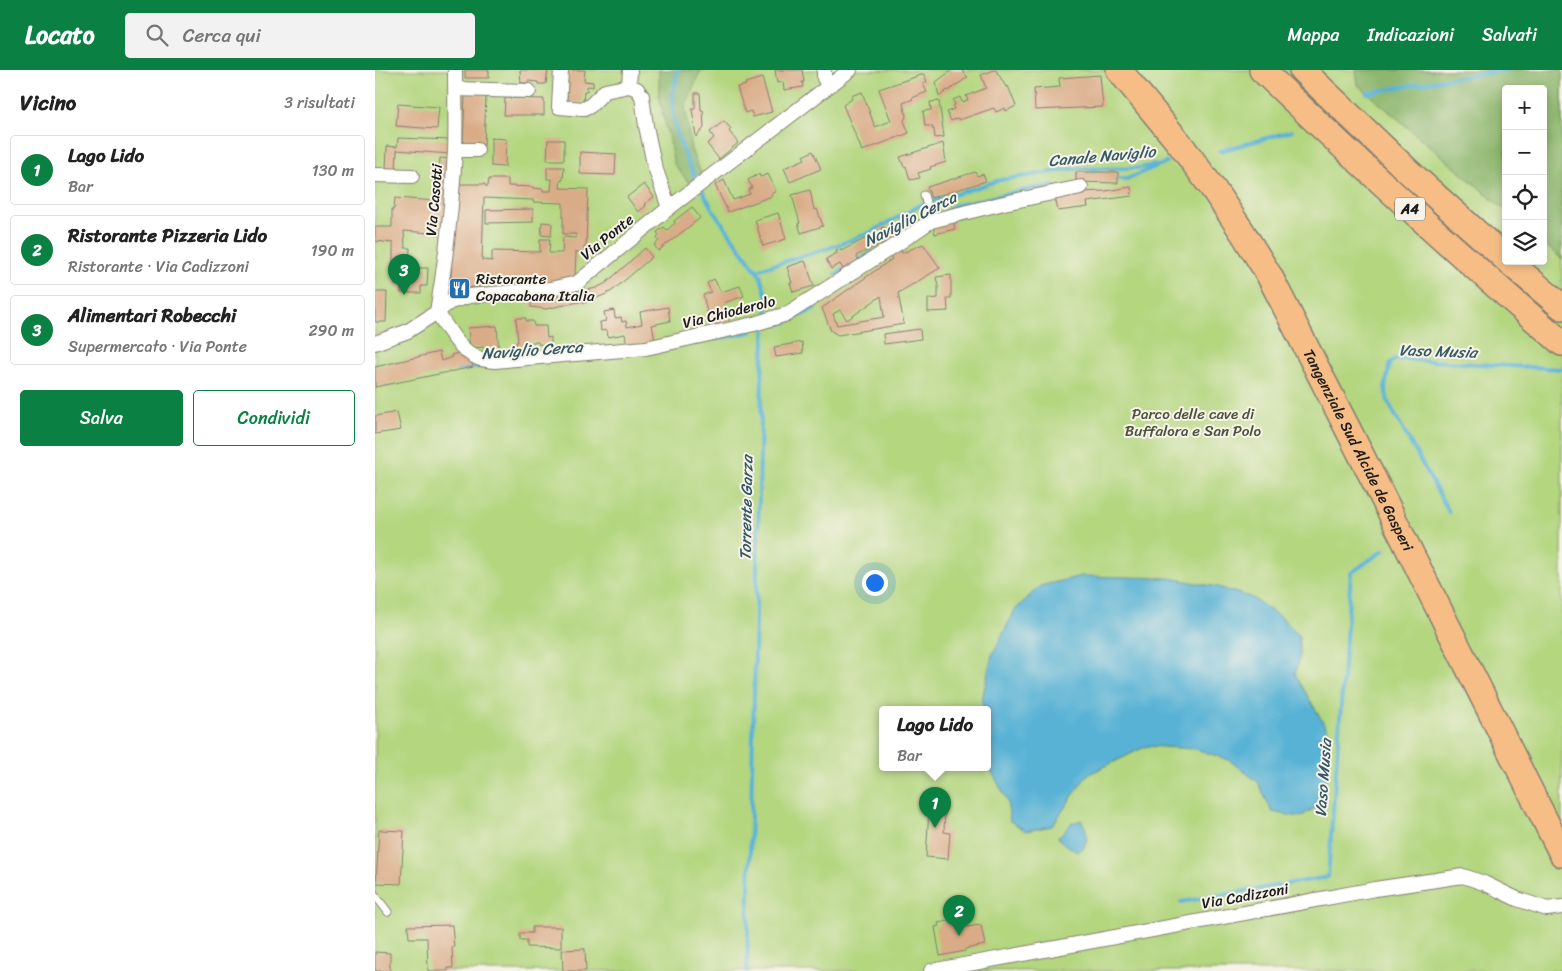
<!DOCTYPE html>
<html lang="it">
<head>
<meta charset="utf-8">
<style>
  :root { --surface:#fff; --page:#f2f2f2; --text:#222; --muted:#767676; --line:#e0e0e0; --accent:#0b8043 }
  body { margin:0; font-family:Sriracha,sans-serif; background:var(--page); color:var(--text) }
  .controls { position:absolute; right:15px; top:15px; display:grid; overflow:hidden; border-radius:5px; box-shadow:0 2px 8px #0003 }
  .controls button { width:45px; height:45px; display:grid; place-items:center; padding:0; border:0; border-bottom:1px solid var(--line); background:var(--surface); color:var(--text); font:25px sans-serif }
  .you { position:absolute; left:499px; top:512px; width:18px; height:18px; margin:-12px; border:4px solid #fff; border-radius:50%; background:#1a73e8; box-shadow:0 0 0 8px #1a73e833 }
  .badge { display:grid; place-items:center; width:32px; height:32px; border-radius:50%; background:var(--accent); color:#fff; font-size:16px; font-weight:700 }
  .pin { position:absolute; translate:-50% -41px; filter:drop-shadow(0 1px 2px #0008) }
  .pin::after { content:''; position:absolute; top:26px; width:18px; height:15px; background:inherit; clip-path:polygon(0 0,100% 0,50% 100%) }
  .popup { position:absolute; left:504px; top:636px; width:112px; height:65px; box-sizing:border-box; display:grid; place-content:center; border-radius:5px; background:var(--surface); filter:drop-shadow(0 1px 4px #0005); font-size:16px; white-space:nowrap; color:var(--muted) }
  .popup b { font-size:19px; color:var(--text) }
  .popup::after { content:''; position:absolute; left:50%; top:100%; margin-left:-10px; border:10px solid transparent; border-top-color:var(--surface) }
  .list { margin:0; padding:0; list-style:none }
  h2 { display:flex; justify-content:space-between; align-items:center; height:65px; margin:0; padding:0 20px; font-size:21px }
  h2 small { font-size:16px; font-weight:400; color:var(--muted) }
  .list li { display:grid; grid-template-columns:32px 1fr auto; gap:15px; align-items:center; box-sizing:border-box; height:70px; margin:0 10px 10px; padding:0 10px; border:1px solid var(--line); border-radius:5px }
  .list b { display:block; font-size:19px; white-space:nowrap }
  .list p { margin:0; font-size:16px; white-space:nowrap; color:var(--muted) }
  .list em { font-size:16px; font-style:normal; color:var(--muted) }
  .actions { display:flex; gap:10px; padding:15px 20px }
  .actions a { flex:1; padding:11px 0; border:1px solid var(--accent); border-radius:5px; text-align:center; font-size:18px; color:var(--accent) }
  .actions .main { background:var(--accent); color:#fff }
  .icon { flex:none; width:28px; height:28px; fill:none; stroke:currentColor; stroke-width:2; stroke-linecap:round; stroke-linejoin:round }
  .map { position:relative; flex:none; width:1187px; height:901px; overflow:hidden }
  header { display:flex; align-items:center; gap:30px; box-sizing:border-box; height:70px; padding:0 25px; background:var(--accent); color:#fff }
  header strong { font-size:24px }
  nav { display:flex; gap:28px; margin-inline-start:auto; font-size:18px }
  .search { width:350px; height:45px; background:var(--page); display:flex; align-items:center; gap:12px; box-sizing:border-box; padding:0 18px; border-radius:5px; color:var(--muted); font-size:19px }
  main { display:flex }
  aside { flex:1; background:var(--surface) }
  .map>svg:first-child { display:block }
  .green { fill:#b3d67f; stroke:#68794e; fill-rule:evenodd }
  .forest { fill:#8eb76e; stroke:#556a45 }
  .water { fill:#58b2d5; stroke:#3a6778 }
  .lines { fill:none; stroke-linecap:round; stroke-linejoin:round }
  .stream { stroke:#58b2d5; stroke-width:4 }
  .building { fill:#d9ab86; fill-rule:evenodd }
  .lane-casing { stroke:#847e6f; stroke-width:9 }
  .street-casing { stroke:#847e6f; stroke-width:16 }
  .highway-casing { stroke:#847e6f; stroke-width:28 }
  .lane { stroke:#fff; stroke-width:7 }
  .street { stroke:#fff; stroke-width:14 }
  .highway { stroke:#f6be86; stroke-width:25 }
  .labels { text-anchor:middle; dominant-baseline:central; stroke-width:4; stroke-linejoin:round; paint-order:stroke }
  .shield { fill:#f7f3e8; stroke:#5e5c59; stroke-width:1 }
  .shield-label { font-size:14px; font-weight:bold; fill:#1c1c1c }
  .street-label { font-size:15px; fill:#1c1c1c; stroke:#f7f3e8 }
  .poi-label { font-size:15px; fill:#1c1c1c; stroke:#f7f3e8; text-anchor:start }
  .park-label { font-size:15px; fill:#49543a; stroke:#f7f3e8 }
  .water-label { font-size:16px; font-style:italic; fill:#345866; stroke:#f7f3e8 }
</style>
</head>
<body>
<header>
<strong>Locato</strong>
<div class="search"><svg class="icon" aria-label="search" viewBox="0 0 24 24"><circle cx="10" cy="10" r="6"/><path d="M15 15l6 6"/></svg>Cerca qui</div>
<nav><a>Mappa</a><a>Indicazioni</a><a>Salvati</a></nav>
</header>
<main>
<aside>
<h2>Vicino<small>3 risultati</small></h2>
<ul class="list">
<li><span class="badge">1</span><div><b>Lago Lido</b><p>Bar</p></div><em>130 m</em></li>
<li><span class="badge">2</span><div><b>Ristorante Pizzeria Lido</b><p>Ristorante · Via Cadizzoni</p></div><em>190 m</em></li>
<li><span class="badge">3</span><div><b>Alimentari Robecchi</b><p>Supermercato · Via Ponte</p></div><em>290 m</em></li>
</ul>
<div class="actions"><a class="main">Salva</a><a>Condividi</a></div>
</aside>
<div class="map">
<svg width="1187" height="901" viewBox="0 0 1187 901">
  <rect width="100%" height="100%" fill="#f7f3e8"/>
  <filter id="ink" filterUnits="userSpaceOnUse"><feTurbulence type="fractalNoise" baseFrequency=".02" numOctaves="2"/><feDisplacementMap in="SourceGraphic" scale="10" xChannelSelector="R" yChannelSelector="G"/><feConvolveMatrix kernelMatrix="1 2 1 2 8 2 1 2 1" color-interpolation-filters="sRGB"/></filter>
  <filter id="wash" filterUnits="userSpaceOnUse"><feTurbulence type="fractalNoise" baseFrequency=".0096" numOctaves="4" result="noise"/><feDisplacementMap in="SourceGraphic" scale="20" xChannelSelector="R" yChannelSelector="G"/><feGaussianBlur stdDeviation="1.12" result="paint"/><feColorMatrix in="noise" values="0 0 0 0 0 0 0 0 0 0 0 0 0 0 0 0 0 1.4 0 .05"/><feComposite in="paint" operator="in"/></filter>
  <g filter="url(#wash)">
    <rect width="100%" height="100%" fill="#ede1c2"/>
    <path class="green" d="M0 0H1187V901H0ZM1131 19H1168V191H1131ZM508 639H612V697H508Z"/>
    <path class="forest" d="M284 0H326L310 37 316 80 326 103 314 113 299 94 284 25Z
      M981 0H1187V189L1168 173V19H1131V141L983 15Z"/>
    <path class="water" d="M706 506 795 508 843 517 878 528 909 550 924 566 925 584 920 604 956 666 948 733 925 747 897 742 883 712 854 690 821 679 772 676 712 705 677 756 651 761 635 751 632 730 613 695 612 639H608L607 630 617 585 640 540 665 516Z
      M706 750C712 758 714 768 709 776V778L701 782C696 776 688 776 683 767L697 753Z"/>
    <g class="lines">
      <path class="stream" d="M303 0C301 9 299 18 298 27 296 57 309 86 323 112
        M992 23 1071 9 1134 0
        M845 81 917 61
        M738 109H752L792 92
        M326 118 338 140 386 207 393 232 391 247
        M570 142 581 135 660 118 679 116
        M381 200 454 178 494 163 546 135 625 110 696 99 763 98 780 95
        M461 204 498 182
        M404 255 439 240 441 230
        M341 269 376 262
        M83 300 109 295
        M1074 442 1013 332 1010 317 1015 293 1021 289 1187 299
        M806 832 953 807 976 503 1009 480
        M372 901 387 307 390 254"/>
    </g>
    <g id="blocks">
      <path class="building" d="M90 0H114V8H90Z
        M145 0H173L171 14H163V12L153 11V13H146Z
        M192 0H210L209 11 218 12V17L212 16V21H209L208 33H192L193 10H191Z
        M400 0H427L429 12H427L428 17 409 20 408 12 402 13Z
        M577 0H586L593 7 573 21 572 20 564 27 561 12Z
        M619 0H621L631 17 633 16 641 36 631 41 630 38 621 42 619 38 584 50 583 48 576 51 572 42 579 39 578 36 580 35 578 30 585 27 587 32 593 30 591 26 611 18 606 5Z
        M549 4 552 12 548 14 552 22 537 28 538 29 528 33 531 46 529 51 534 63 487 81 468 35 477 29 476 26 487 22 500 57 516 51 504 19Z
        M725 5 728 37 660 40 659 19 685 17 684 8Z
        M387 8 397 42 378 47 376 41 370 43 362 17 371 15 370 13Z
        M90 23 111 24 109 76 88 75Z
        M320 23H325L326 40H328L329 58 321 67 317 39H320Z
        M130 28 169 29V45H129Z
        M564 31 569 67 560 68 559 59H557V56H550L548 41 556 40 555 32Z
        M23 34 64 37 62 59 21 56Z
        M349 51 356 59 354 61 363 73 344 89 332 74 339 68 335 62Z
        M23 68 76 70 75 84 22 80 21 100 11 99 12 76 22 77Z
        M116 68 131 69 130 97 116 96Z
        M173 70H189V90H172Z
        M568 73 571 92 555 97 556 99 543 103 545 108 535 110 531 96 529 97 525 87Z
        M438 81 446 99 415 112 409 98 430 89 428 86Z
        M205 82 241 84 240 105 205 104Z
        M65 88 75 89 70 164 29 161 30 178H35L34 198H53L52 216H46V223H26V216L20 215 21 197H18V173L0 171V157H17V139H19L20 128 62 131Z
        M172 97H189L188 110H186L185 118 213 119 211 176H209V182H201L200 208 177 213 150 212V214L118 211V213L75 222 81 114H110V116H113L114 109H133V116L158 117V118L168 119V121H176L177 109H172ZM109 128 158 130V132L188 133V164H201V168L188 167 187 183H174L175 169H165V182L117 181V191L107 190Z
        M600 102 602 106 608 104 611 111 556 128 552 117Z
        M701 102H743V113L701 112Z
        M384 104 385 107 393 104 401 121 396 124 397 126 353 142 340 115 349 110 358 130 375 124 373 120 377 118 373 110Z
        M269 114 279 127 269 134 271 136 263 142 252 127Z
        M756 117 757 126 712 132 713 137 683 141 680 127 702 122 731 121Z
        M435 120 439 140 442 139 448 156 426 163 423 153H425L417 125Z
        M317 137 325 148 283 181 279 175 284 171 282 168 284 166 282 162 289 157 292 160 300 153 299 151Z
        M158 139V152L111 153V140Z
        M403 143 411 169 388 176 380 150Z
        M578 149 580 159 560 164 558 155Z
        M529 150 534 160 481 186 484 191 468 199 465 194 456 199 451 189 462 183 461 181 465 179 466 181 507 160 506 158 509 157 510 159Z
        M167 152 177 153 176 166 166 165Z
        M548 174 565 198 523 223 529 254 463 265 456 261 447 238 517 189 513 183 523 176 527 183ZM506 226 509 247 462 255 458 244 465 240 472 250Z
        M270 178 277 187 237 221 229 225 209 233 208 231 171 239 156 237V231L169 230 221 218 231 213Z
        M430 191 439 216 418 222 415 213H417L412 197Z
        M576 205V228H572L573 241 553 242V229L563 228V216L561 207Z
        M339 209 346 222 365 216 369 226 349 233 355 254 336 259 328 225 336 222 332 213Z
        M0 222H12L11 252H0Z
        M293 237 295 251 277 255 280 271 252 276 250 264 233 267 232 260 226 261 225 252 231 251 229 242 239 240 240 248 246 247 247 252 251 251 252 257 267 254 265 242Z
        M141 248H151V251H158L159 256H171L172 268 176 267V275L163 274V272H152V277H141V272H143Z
        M122 256 124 283 110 284V277L95 278 93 258Z
        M545 259 546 269 509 274 508 264Z
        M427 272 428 283 401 287 399 277Z
        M64 282 66 291 77 287 76 285 88 282 96 291 98 297 0 317V297Z
        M22 342 26 360 0 364V346Z
        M555 723 569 724 568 740H570L569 762 575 763 573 789 551 787Z
        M4 760 29 761 26 814 1 813Z
        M589 848 591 857 606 855 610 875 590 879V881L565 886 560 857 564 856 563 853Z
        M77 855 79 877H77L78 898H73V901H53L52 868H34L33 856Z
        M157 857H186V878L152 877V870H145V863H157Z
        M210 879 211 901H188L187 880Z
        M0 882 15 883V901H0Z"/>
    </g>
  </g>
  <g filter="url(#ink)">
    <use href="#blocks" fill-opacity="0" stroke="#847e6f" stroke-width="1"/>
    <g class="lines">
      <defs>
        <path id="lane" d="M549 125 556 151
          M0 825 13 842"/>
        <path id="street" d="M80 0C80 27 81 54 80 81 77 135 71 189 62 242 73 259 84 280 103 288 107 290 114 290 119 291L271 278 379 254 412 244 525 172 556 151 629 133 706 117
          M186 0 184 37 209 39 215 36 230 21 254 16 262 19 267 26 271 56 279 94 294 138
          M449 0V8L454 16
          M254 16 255 0
          M81 19 154 21
          M80 80H102
          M0 105 37 106
          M0 273 33 261 62 242 75 232 94 226 175 219 202 213 294 138 475 0
          M556 901 1000 819 1088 806 1109 813 1142 829 1172 839 1187 837"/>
        <g id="highway">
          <path id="s1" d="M744 0 805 74 839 120 868 163 894 205 1003 418 1187 784"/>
          <path d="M887 0C985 94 1084 185 1187 273"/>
          <path d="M927 0 1034 102 1131 189"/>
          <path d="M1133 191 1187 237"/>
        </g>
      </defs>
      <use href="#lane" class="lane-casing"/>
      <use href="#street" class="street-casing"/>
      <use href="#highway" class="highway-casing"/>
      <use href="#lane" class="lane"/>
      <use href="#street" class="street"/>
      <use href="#highway" class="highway"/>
    </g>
  </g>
  <defs>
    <symbol id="restaurant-square" viewBox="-11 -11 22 22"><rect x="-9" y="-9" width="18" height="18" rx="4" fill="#1f6fb2" stroke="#f7f3e8"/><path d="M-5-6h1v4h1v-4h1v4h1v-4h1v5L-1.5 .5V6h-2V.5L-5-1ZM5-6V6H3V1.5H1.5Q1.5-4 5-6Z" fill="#fff"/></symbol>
  </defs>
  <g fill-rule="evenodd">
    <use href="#restaurant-square" x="72" y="206" width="25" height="25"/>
  </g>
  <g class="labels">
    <rect class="shield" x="1020" y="127.5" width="30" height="23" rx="4"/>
    <g class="shield-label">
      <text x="1035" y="139">A4</text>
    </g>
    <g class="street-label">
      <text transform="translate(59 130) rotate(-85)">Via Casotti</text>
      <text transform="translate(232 167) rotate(-39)">Via Ponte</text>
      <text transform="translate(354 242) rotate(-14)">Via Chioderolo</text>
      <text stroke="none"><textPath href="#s1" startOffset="451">Tangenziale Sud Alcide de Gasperi</textPath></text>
      <text transform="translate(870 826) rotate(-10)">Via Cadizzoni</text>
    </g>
    <g class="poi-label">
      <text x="101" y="209">Ristorante<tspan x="101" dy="17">Copacabana Italia</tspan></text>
    </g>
    <g class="park-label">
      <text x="818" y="344">Parco delle cave di<tspan x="818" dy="17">Buffalora e San Polo</tspan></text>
    </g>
    <g class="water-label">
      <text transform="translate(727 86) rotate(-5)">Canale Naviglio</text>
      <text transform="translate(535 149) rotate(-27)">Naviglio Cerca</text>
      <text transform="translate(157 280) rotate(-4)">Naviglio Cerca</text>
      <text transform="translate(1063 281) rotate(2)">Vaso Musia</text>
      <text transform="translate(371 438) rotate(-89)">Torrente Garza</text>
      <text transform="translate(948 708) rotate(-86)">Vaso Musia</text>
    </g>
  </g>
</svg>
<div class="controls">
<button>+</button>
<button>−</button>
<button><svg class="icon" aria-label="locate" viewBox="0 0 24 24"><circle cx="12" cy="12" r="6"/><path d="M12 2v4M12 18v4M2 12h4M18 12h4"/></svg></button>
<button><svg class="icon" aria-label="layers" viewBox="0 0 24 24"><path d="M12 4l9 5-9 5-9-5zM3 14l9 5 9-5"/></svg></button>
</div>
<div class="you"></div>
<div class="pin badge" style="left:560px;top:758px">1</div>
<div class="popup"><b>Lago Lido</b>Bar</div>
<div class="pin badge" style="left:584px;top:866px">2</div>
<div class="pin badge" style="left:29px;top:225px">3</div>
</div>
</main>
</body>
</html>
